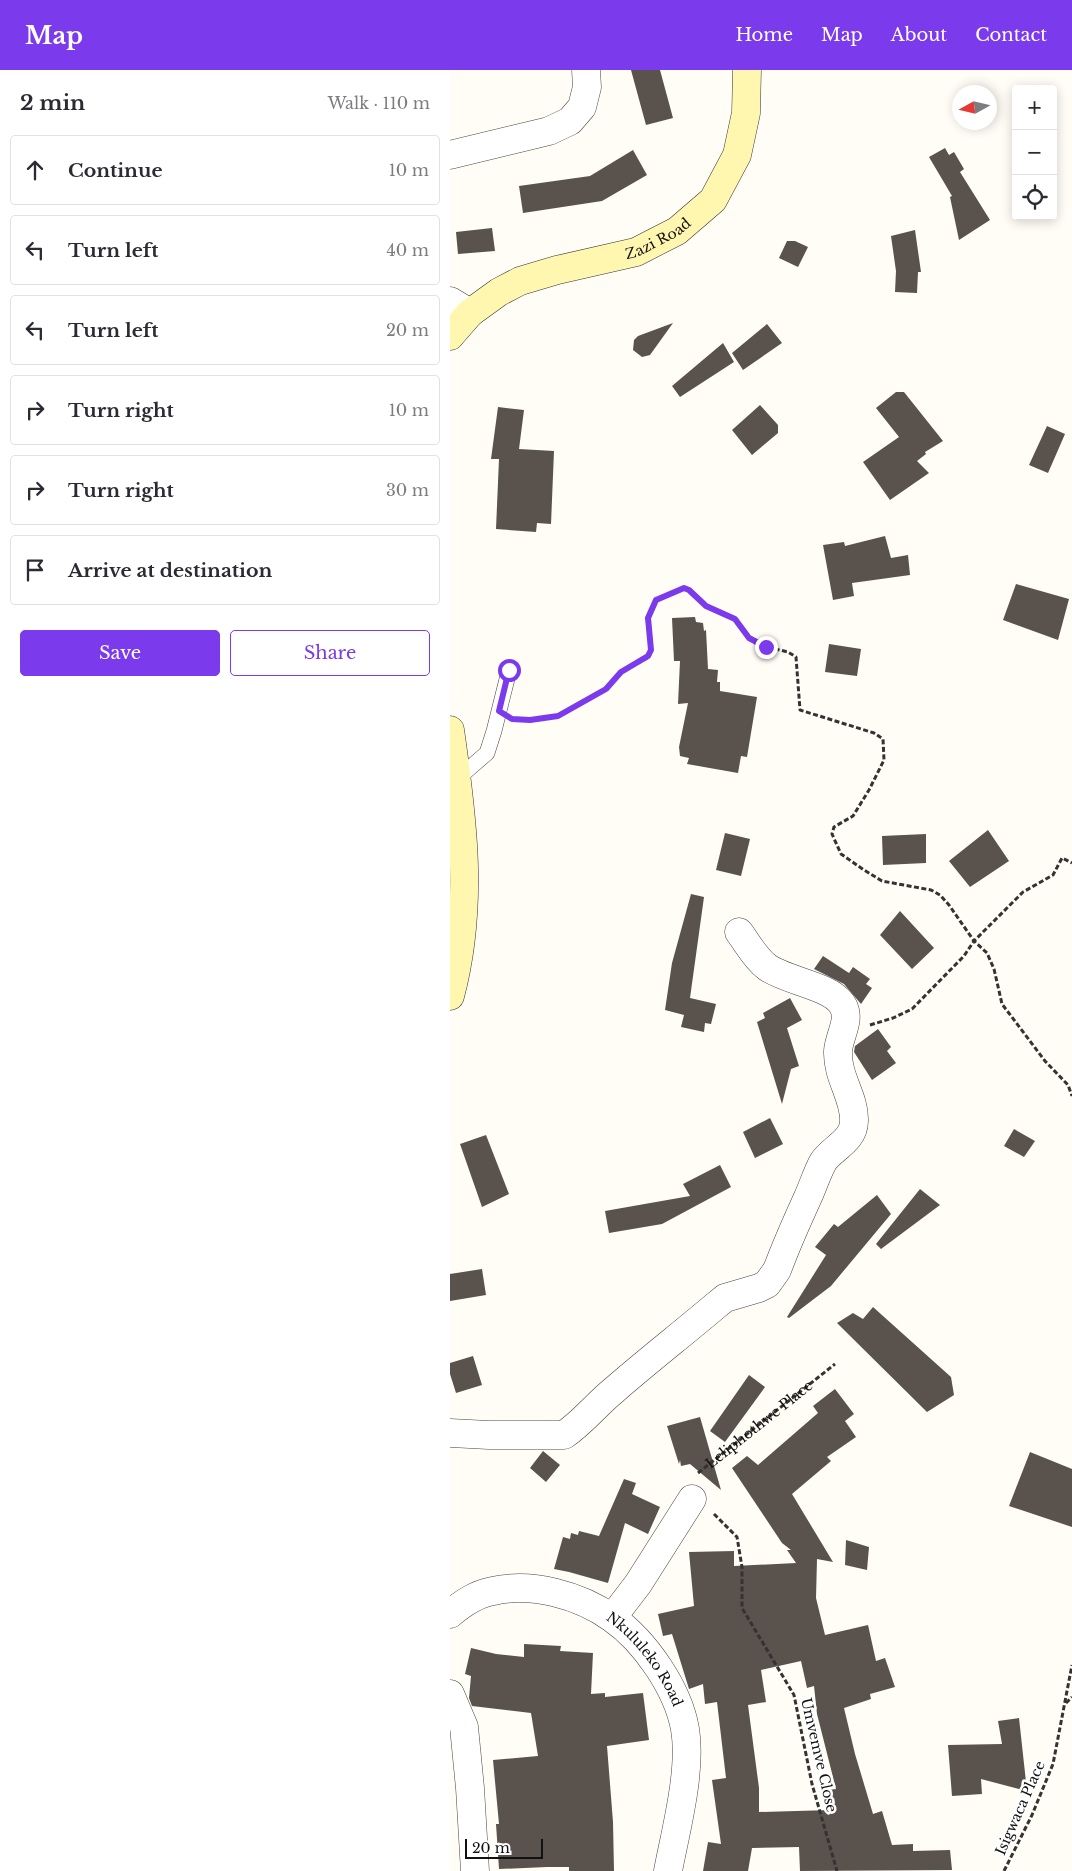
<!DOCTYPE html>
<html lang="en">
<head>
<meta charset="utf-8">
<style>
  :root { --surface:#fff; --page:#f2f2f3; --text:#2b2b33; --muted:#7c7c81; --line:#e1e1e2; --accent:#7c3aed }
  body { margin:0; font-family:"Libre Baskerville",serif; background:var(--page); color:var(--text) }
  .controls { position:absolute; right:15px; top:15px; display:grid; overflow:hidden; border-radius:5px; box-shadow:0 2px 12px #0003 }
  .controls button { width:45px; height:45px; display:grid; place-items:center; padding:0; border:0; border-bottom:1px solid var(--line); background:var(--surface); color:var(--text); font:25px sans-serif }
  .compass { position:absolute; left:502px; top:15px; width:45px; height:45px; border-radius:50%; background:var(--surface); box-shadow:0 2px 12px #0003; rotate:262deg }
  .scale { position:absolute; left:15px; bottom:12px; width:78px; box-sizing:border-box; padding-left:5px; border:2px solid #111; border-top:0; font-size:14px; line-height:18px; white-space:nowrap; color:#111; -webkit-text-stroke:4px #fff; paint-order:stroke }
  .stop { position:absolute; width:15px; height:15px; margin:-11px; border:4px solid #7c3aed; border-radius:50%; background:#fff }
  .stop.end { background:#7c3aed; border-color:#fff; box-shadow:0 1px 5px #0008 }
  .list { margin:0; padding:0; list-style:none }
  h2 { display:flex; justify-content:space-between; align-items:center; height:65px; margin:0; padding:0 20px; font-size:21px }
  h2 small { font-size:16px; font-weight:400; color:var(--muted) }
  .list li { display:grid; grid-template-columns:32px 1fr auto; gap:15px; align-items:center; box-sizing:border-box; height:70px; margin:0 10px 10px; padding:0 10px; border:1px solid var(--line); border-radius:5px }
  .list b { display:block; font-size:19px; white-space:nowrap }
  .list em { font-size:16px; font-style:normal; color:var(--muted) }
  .actions { display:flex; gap:10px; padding:15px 20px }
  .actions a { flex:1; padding:11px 0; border:1px solid var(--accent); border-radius:5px; text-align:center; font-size:18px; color:var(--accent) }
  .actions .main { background:var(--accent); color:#fff }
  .icon { flex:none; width:28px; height:28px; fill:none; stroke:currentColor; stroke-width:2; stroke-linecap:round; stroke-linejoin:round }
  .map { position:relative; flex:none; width:622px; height:1801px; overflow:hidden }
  header { display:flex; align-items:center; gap:30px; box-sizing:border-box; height:70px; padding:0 25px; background:var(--accent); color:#fff }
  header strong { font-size:24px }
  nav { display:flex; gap:28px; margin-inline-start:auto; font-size:18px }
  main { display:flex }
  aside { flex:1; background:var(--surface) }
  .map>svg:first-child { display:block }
  .building { fill:#5a524d; fill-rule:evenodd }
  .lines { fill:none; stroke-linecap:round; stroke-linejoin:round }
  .lane-casing { stroke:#444; stroke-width:16 }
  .street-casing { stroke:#444; stroke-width:29 }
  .secondary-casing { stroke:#333; stroke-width:29 }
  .path { stroke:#333; stroke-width:3; stroke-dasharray:5 2.5; stroke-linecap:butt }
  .lane { stroke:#fff; stroke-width:15 }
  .street { stroke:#fff; stroke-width:28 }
  .secondary { stroke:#fff6b0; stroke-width:28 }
  .route { stroke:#7c3aed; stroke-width:6 }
  .labels { text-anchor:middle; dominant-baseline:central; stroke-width:5; stroke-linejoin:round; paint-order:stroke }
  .street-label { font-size:14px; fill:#111; stroke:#fff }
</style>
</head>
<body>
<header>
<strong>Map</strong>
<nav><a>Home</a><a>Map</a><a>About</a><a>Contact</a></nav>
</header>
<main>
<aside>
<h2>2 min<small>Walk · 110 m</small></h2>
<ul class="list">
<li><svg class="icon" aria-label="ahead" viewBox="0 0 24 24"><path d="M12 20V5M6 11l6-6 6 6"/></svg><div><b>Continue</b></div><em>10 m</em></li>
<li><svg class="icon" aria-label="left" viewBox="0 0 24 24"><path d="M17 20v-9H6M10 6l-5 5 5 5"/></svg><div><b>Turn left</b></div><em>40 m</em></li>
<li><svg class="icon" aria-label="left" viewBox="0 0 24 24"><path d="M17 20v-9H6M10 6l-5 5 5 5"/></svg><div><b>Turn left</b></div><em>20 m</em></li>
<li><svg class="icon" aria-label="right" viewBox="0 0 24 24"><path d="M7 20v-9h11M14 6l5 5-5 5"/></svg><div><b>Turn right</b></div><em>10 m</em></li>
<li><svg class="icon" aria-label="right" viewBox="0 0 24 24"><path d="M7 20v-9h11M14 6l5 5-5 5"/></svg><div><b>Turn right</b></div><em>30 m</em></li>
<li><svg class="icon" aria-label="arrive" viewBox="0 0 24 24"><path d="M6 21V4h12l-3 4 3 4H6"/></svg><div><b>Arrive at destination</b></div></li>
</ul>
<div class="actions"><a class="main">Save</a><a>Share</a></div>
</aside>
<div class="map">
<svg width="622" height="1801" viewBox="0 0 622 1801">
  <rect width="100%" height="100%" fill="#fffdf5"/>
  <path class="building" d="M181 0H210L223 48 196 55Z
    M495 78 499 85 504 82 514 99 510 102 540 150 509 170 500 127 502 126 479 87Z
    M183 80 197 105 152 131 73 143 69 116 140 106Z
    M42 158 45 181 8 184 6 162Z
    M465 160 471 202H468L467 223 445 222 446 201 441 166Z
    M337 171H345L358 177 348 197 329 188Z
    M223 253 200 285 192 287 183 280 184 270 188 266Z
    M317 254 332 273 293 300 282 283Z
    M273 273 284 292 230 327 222 316Z
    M446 322H454L493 371 475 382 476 384 467 391 479 403 440 430 413 392 449 367 426 338Z
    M310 335 328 355V363L302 385 282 360Z
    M48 337 74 340 69 379 104 381 101 454 87 453 86 462 46 459 49 389H41Z
    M597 356 615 364 598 403 579 395Z
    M435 466 441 488 458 485 460 505 402 513 404 526 383 530 373 475 394 472 395 476Z
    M566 514 619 529 608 570 553 550Z
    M245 547 246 552 253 553 254 561 256 560 258 599 268 600 267 612H270V621L307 627 297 687 291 686 288 703 237 694 239 688 230 686 229 677 238 633 228 634 230 591H224L222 548Z
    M379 574 411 579 407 606 375 602Z
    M538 760 559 791 520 817 499 791Z
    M275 763 300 769 291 806 266 800Z
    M476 764V793L433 795 432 766Z
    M241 824 254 827 240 928 266 934 261 954 255 953 254 962 231 957 234 945 215 940 222 893Z
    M450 841 484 878 462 899 430 865Z
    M373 886 399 903 403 897 420 909 416 914 422 918 411 934 394 914 364 899Z
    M340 928 352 950 337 958 349 996 341 999 332 1034 307 952 315 948 313 943Z
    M428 959 441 977 437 981 446 993 422 1010 404 982 405 976Z
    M320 1048 333 1074 305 1088 293 1062Z
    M564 1059 585 1071 574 1087 554 1076Z
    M36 1065 59 1124 32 1137 10 1074Z
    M270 1095 281 1117 212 1154 159 1163 155 1141 240 1126 233 1114Z
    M470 1119 490 1135 431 1179 426 1174Z
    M427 1125 441 1144 381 1216 339 1248 337 1247 376 1185 365 1177 384 1154 388 1157Z
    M32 1199 36 1225 0 1231V1204Z
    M423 1237 501 1307 504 1325 477 1342 387 1253 403 1243 413 1249Z
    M23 1286 32 1315 6 1323 0 1304V1293Z
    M299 1305 315 1317 275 1372 260 1361Z
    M385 1319 404 1344 395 1351 406 1367 377 1387 381 1391 342 1424 383 1492 367 1489 366 1528 375 1565 418 1555 426 1591 435 1588 445 1617 420 1624 421 1629 394 1638 405 1684 423 1744 432 1741 442 1775 463 1774V1781L500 1780 502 1800 350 1801 349 1777 302 1778 298 1801H253L258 1772 271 1774 262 1710 276 1708 267 1632 255 1634 253 1614 239 1619 222 1564 213 1566 208 1544 244 1536 239 1482 284 1481V1496L346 1493 337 1480H341L332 1473 282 1398 297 1386 308 1395 368 1343 363 1336ZM351 1591 357 1618 364 1616 367 1644 386 1719 378 1720 381 1740 309 1742V1718L298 1635 316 1632 311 1600Z
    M250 1347 271 1420 240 1394 231 1396 230 1390 229 1394 217 1356Z
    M93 1381 110 1395 96 1412 80 1398Z
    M580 1382 622 1399V1457L559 1436Z
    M174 1409 186 1413 182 1424 210 1437 198 1464 175 1453 158 1513 119 1502 104 1499 113 1467 120 1469 121 1463 128 1465 129 1461 149 1466Z
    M396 1470 419 1477 417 1500 395 1495Z
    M74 1574 111 1576 110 1581 143 1583 141 1624 155 1623V1627L193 1623 199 1670 157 1676 163 1752 164 1801H119V1797H97L49 1799 46 1754H49L43 1690 88 1686 81 1643 22 1636 19 1628 21 1606 15 1604 21 1578 46 1584 74 1587Z
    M569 1648 577 1721 531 1709 532 1724 502 1726 498 1675 552 1674 548 1651Z"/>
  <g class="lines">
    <defs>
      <path id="lane" d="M7 709 37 683 44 661 59 601"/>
      <g id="street">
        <path d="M0 85 99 61 120 51 132 37 137 17 136 0"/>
        <path d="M0 231 20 243"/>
        <path d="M0 1363 39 1365H114C132 1353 146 1335 163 1321 196 1292 231 1265 264 1237L275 1228 309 1218 317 1214 327 1200C336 1176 347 1151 358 1127 363 1116 367 1103 373 1092 382 1078 404 1071 404 1051 405 1027 387 1008 388 981 389 965 402 949 392 934 379 915 336 911 317 897 305 888 298 874 289 862"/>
        <path id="s2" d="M0 1544C13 1533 26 1524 43 1521 82 1512 129 1525 162 1548 195 1571 228 1619 235 1659 242 1700 226 1759 218 1801"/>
        <path d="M162 1548 188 1514 242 1429"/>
        <path d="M0 1624 14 1657 20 1718 25 1801"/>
      </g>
      <g id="secondary">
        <path id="s3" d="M0 266 20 243 49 222 70 211 107 200 186 182 227 161 263 130 287 85 296 43 297 0"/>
        <path d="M0 660C13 750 24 836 0 926"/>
      </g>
    </defs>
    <use href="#lane" class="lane-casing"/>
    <use href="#street" class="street-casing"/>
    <use href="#secondary" class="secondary-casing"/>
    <g class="path">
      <path d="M68 650H80L108 646 156 619 171 602 199 587 201 580 197 548 206 530 234 518 239 520 256 536 285 549 299 568 308 575 338 582 346 587 350 640 424 663 433 669 434 690 419 720 403 746 384 757 382 764 391 784 414 800 432 811 481 820 490 825 499 835 524 871 537 883 544 899 552 934 595 991 618 1015 622 1026"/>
      <path d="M420 955 443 948 462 939 514 886 524 871 573 822 603 805 612 788 622 793"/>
      <path id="s1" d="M248 1403 385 1294"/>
      <path d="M264 1444 287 1467 292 1497V1538L344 1625 362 1714 387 1801"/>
      <path d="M616 1633 622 1627"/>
      <path d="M554 1801 582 1745 603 1694 622 1595"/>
    </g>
    <use href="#lane" class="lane"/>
    <use href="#street" class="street"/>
    <use href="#secondary" class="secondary"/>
  </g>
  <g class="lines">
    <path class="route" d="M59 600 49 641 62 649 80 650 108 646 156 619 171 602 198 586 201 580 198 548 206 530 234 518 239 520 256 536 285 549 299 568 316 577"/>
  </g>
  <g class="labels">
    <g class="street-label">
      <text stroke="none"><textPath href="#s3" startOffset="235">Zazi Road</textPath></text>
      <text stroke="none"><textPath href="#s1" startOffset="78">Leliphothwe Place</textPath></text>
      <text stroke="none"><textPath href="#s2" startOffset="228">Nkululeko Road</textPath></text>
      <text transform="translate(369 1685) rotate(77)">Umvemve Close</text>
      <text transform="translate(570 1738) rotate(-66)">Isigwaca Place</text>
    </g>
  </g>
</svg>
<div class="controls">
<button>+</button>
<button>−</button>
<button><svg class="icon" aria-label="locate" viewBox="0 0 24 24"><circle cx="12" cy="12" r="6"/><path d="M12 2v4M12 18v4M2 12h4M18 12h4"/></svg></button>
</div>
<svg class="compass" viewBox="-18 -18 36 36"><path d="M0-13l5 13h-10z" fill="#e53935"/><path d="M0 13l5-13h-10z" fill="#7c7c81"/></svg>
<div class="scale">20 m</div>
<div class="stop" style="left:59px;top:600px"></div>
<div class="stop end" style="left:316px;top:577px"></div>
</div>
</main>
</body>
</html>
